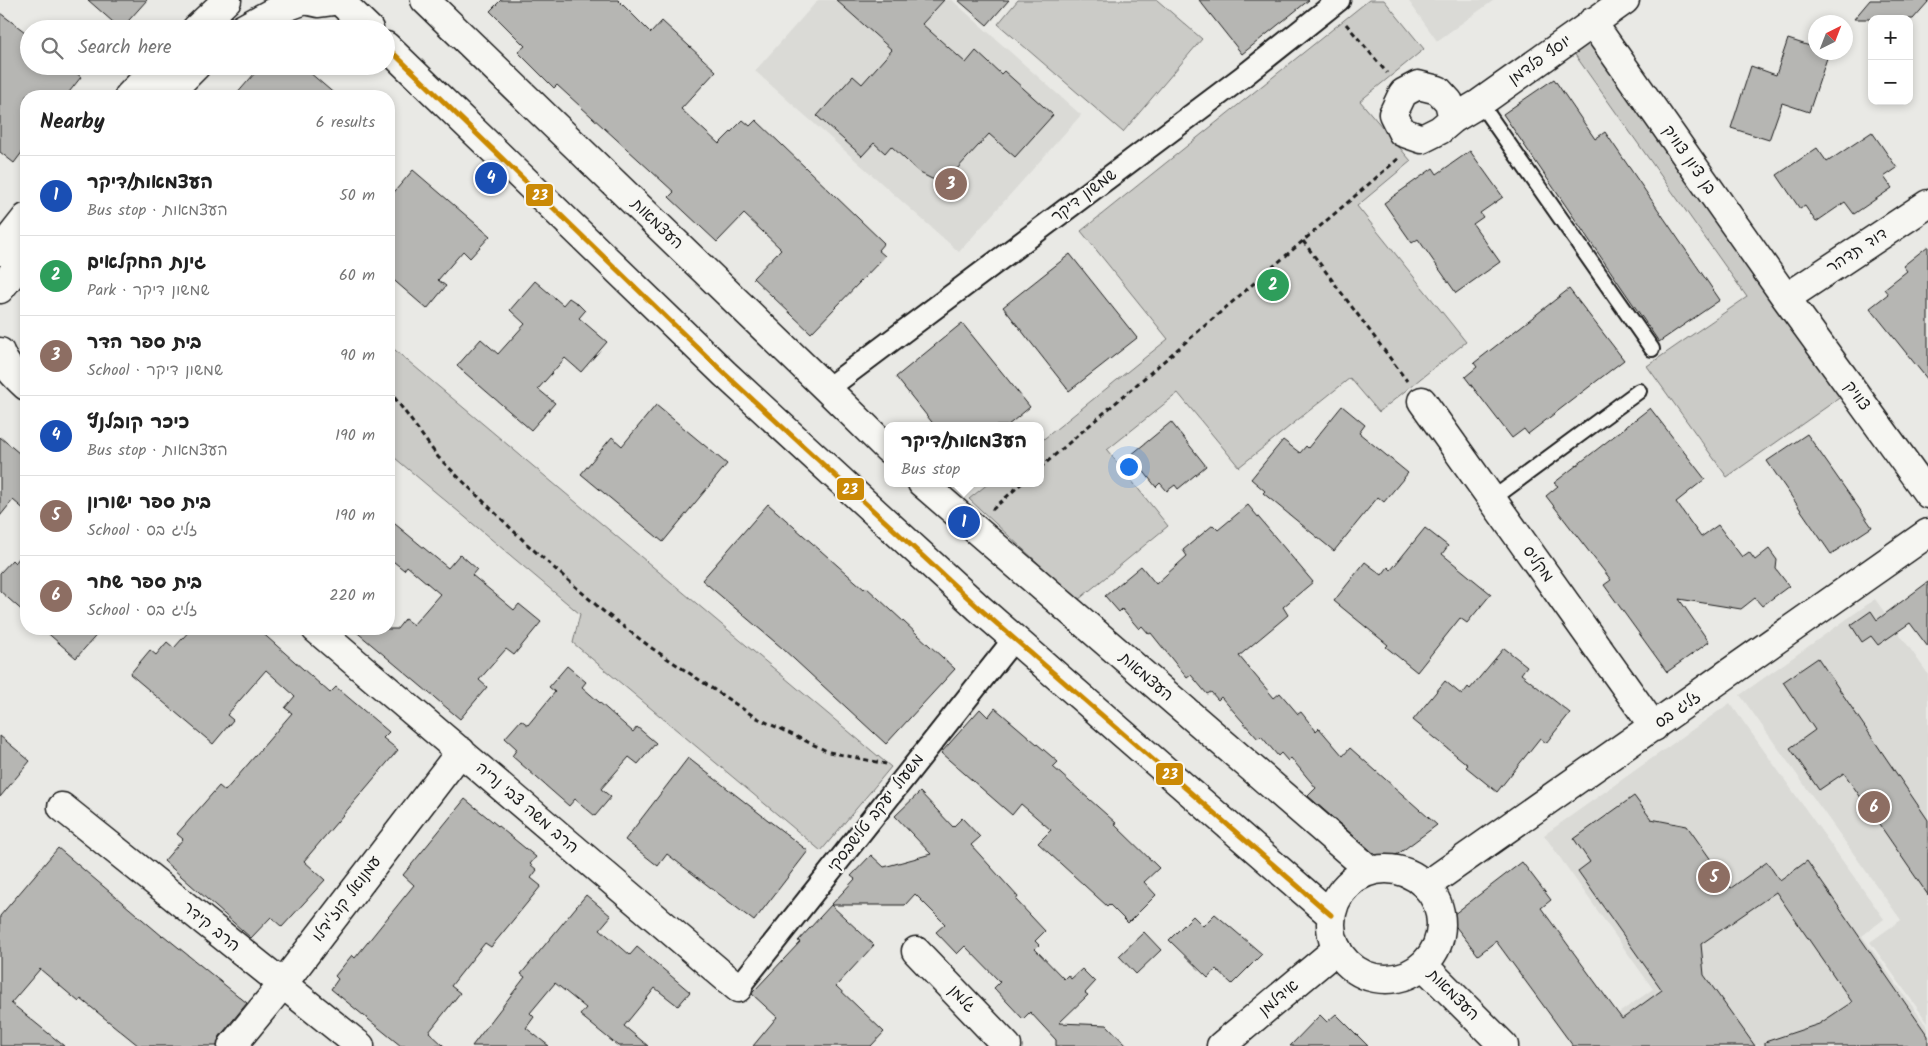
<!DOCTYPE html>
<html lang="en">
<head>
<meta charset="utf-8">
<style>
  :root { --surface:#fff; --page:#f6f6f6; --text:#222; --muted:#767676; --line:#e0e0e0; --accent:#7c3aed }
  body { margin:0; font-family:Kalam,"Playpen Sans Hebrew",sans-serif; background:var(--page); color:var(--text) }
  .controls { position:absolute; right:15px; top:15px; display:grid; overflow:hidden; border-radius:10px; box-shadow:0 2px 8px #0003 }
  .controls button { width:45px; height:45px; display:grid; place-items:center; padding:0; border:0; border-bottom:1px solid var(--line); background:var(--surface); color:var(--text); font:25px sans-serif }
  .compass { position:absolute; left:1808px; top:15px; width:45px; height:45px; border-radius:50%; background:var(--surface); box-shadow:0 2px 8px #0003; rotate:42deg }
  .you { position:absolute; left:1128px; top:466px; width:18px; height:18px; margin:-12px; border:4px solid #fff; border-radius:50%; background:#1a73e8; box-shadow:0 0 0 8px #1a73e833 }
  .badge { display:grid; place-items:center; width:32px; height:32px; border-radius:50%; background:var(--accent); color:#fff; font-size:16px; font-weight:700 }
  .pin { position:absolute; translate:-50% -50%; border:2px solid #fff; box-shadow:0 1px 5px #0006 }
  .popup { position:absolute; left:884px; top:422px; width:160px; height:65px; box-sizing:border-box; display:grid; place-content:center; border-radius:10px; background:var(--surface); filter:drop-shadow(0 1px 4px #0005); font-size:16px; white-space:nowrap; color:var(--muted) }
  .popup b { font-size:19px; color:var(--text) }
  .popup::after { content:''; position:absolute; left:50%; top:100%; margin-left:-10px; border:10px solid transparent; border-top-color:var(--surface) }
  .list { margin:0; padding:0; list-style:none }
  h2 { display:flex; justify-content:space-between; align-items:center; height:65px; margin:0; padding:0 20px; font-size:21px }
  h2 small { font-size:16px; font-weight:400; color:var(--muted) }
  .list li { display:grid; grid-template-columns:32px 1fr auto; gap:15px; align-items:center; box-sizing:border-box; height:80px; padding:0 20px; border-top:1px solid var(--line) }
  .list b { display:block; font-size:19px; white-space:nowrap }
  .list p { margin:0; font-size:16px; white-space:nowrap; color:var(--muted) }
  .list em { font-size:16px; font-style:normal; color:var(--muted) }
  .icon { flex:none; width:28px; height:28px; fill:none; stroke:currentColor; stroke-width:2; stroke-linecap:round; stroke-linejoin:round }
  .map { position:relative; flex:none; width:1928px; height:1046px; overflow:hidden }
  .search { position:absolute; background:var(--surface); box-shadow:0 2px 8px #0003; left:20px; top:20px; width:375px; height:55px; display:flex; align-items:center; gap:12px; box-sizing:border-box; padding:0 18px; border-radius:28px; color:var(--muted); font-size:19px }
  .panel { position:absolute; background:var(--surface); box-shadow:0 2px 8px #0003; left:20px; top:90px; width:375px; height:545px; border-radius:20px }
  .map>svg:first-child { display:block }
  .built { fill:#dadad6 }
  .green { fill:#cbcbc7; stroke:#747472 }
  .building { fill:#b6b6b3; stroke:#1c1c1c }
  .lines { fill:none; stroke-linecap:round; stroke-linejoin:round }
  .service-casing { stroke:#1c1c1c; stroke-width:18 }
  .pedestrian-casing { stroke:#1c1c1c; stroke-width:25 }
  .minor-casing { stroke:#1c1c1c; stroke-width:31 }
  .secondary-casing { stroke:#1c1c1c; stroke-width:31 }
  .path { stroke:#1c1c1c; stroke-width:3; stroke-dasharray:5 4; stroke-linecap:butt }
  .service { stroke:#f6f6f2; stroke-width:14 }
  .pedestrian { stroke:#f6f6f2; stroke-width:21 }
  .minor { stroke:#f6f6f2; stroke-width:28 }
  .secondary { stroke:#f6f6f2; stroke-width:28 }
  .bus-1-casing { stroke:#f6f6f2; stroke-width:9 }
  .bus-1 { stroke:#cb8a06; stroke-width:5 }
  .labels { text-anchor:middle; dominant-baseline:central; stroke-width:4.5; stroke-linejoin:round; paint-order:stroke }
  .street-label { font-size:16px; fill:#1c1c1c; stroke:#f6f6f2 }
  .line-badge { stroke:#f6f6f2; stroke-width:2 }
  .badge-label { font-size:14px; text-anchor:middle; font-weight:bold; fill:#fff }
</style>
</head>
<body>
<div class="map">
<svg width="1928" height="1046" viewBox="0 0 1928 1046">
  <rect width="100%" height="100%" fill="#e9e9e5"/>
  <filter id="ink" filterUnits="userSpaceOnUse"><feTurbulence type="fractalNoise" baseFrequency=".02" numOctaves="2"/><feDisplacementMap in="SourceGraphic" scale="10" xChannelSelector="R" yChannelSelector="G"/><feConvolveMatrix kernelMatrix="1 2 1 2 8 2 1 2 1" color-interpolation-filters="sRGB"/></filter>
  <g filter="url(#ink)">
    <path class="built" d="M818 0H952L1081 115 959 252 755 71Z
      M1408 0H1494L1437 41Z
      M1875 599 1928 674V1023L1870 942 1901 920 1740 695Z
      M1730 703 1884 919 1862 936 1928 1028V1046L1573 1045 1653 989 1544 835Z"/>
    <path class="green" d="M1018 0H1157L1202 39 1123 132 998 24Z
      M1369 0H1384L1424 49 1360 101 1411 161 1357 206 1466 342 1379 412 1350 378 1239 467 1178 393 1107 450 1168 526 1078 600 969 499 989 483H1040V442L1168 339 1081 231Z
      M1592 22 1852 389 1727 477 1647 366 1747 297 1566 42Z
      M389 345 891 767 821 851 573 643 580 614 389 453Z"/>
    <path class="building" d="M88 0H147L121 29Z
      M501 0H618L651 33 662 21 716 71 681 109 719 144 743 120 750 126 756 120 884 243 878 250 885 256 811 333 753 278 781 249 744 214 717 242 669 197 674 192 557 85 554 88 518 52 525 46 490 11Z
      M836 0H944L922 24 966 63 976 51 1001 74 1004 71 1053 115 1015 157 989 134 956 170 946 177 938 179H932L920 173 891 146 885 153 874 143 862 156 817 116 853 76 862 84 892 50Z
      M958 0H1009L987 25Z
      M1199 0H1309L1242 54Z
      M1870 0H1928V2L1913 19H1854Z
      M0 13 29 35V66H68L81 77 66 96H26V147L14 163 0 152Z
      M1788 39 1816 48V52H1829L1809 112 1782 103 1769 140 1731 128 1751 66 1776 75Z
      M261 66H302L337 96H235Z
      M1554 79 1595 139 1605 132 1720 300 1659 342 1503 114Z
      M1872 132 1897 168 1884 177 1892 188 1854 214 1845 202 1816 222 1805 206 1800 209 1777 175 1817 148 1827 162Z
      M1470 151 1503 197 1480 213 1483 217 1473 224 1500 262 1456 293 1418 239 1412 243 1384 203 1433 168 1437 174Z
      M413 170 490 236 470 258 463 251 438 280 446 286 427 309 389 276V198Z
      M1928 246V380L1870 308 1888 294 1884 289 1907 271 1903 266Z
      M1070 254 1137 338 1069 391 1003 307Z
      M535 281 563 305 569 298 578 304 585 311 579 318 607 342 581 372 565 358 538 389 555 403 531 430 457 366 481 339 498 354 525 324 510 310Z
      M1569 289 1624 360 1528 434 1524 429 1512 438 1465 377 1477 367 1474 363Z
      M962 323 1030 407 1007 426H935L896 377Z
      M656 405 727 464 663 542 581 474 612 437 622 446Z
      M1342 406 1365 425 1359 433 1408 473 1384 502 1378 497 1334 551 1263 493 1265 491 1251 479 1283 440 1300 453 1306 446 1308 448Z
      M1650 408 1705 479 1676 502 1701 537 1718 525 1742 557 1749 552 1755 560 1769 549 1777 560 1776 569 1789 586 1762 606 1755 598 1741 609 1679 599 1709 642 1667 672 1604 585 1611 580 1546 496 1558 486 1554 483Z
      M1171 422 1206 466 1178 489 1175 485 1167 491 1160 483 1156 487 1131 455Z
      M1807 434 1872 527 1831 554 1767 461Z
      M0 437 26 459V511L13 500 0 516Z
      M768 504 864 589 866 587 955 669 886 744 782 648 702 580Z
      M1248 505 1313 582 1283 607 1288 615 1239 656 1274 698 1280 693 1298 714 1301 712 1316 731 1319 728 1343 756 1350 748 1437 825 1398 854 1386 858H1379L1308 796 1316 788 1291 758 1288 761 1281 753 1278 756 1261 736 1258 739 1221 697 1218 700 1211 692 1207 694 1191 675 1187 678 1151 633 1149 634 1142 626 1139 629 1122 609 1119 612 1105 596 1141 566 1156 584 1187 556 1183 550 1213 525 1218 530Z
      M389 519 448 568 460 554 477 569 472 575 514 610 519 604 541 622 514 655 506 649 479 680 487 687 460 719 353 629H397L405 619 413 625 440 594 407 566 404 570 389 558Z
      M1425 528 1448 546 1442 554 1491 594 1467 623 1460 618 1417 672 1386 647 1388 645 1334 601 1365 562 1382 575 1388 567 1391 570Z
      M26 550V614L0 591V573L12 560 15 563Z
      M1928 582V647L1910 623 1878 645 1871 636 1862 642 1851 625 1871 611 1877 620Z
      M43 629H102L76 658Z
      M191 629H258L330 693 336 687 389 732 383 738 398 750 304 861 325 880 282 927 271 917 251 938 164 861 183 839 177 834 219 786 225 791 292 713 285 708 295 696 266 670 227 715 233 720 213 744 130 674 150 650 156 655 167 642 174 648Z
      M1504 648 1527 666 1521 674 1570 713 1546 743 1540 738 1497 792 1466 767 1468 765 1413 720 1445 681 1462 695 1468 687 1470 689Z
      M1818 658 1928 820V895L1844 773 1819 790 1790 748 1815 730 1783 682Z
      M567 666 586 682 582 687 633 732 637 727 656 743 638 764 629 757 601 789 611 797 595 816 575 799 569 806 512 756 517 749 505 738 521 720 528 725 555 692 549 687Z
      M995 708 1058 762 1053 767 1116 823 1114 824 1159 868 1144 882 1156 895 1128 923 1109 904 1107 906 1038 843 1051 830 1021 804 1012 815 941 753 980 709 988 717Z
      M0 736 30 761 0 797Z
      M688 758 808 851 754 921 667 854 658 866 625 840Z
      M920 792 953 827 962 818 980 837 971 845 1018 897 1016 900 1045 931 1035 941 1039 945 1035 949 1064 979 1068 975 1071 979 1082 969 1095 982 1085 993 1088 995 1059 1023 1107 1025 1127 1046H1056V1040L1030 1012 1023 1019 994 988 1000 982 965 946 957 954 936 932 945 924 915 894 905 905H831L874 945 836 986 884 1032 871 1046H753L777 1017 752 994 753 992 800 942 798 941 855 879 851 876 871 855 884 867 931 854 895 816Z
      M1634 796 1651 819 1687 826 1731 888 1767 862 1780 881 1807 861 1928 1036V1046H1765V1042L1819 1024 1852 1002 1776 892 1701 944 1704 975 1755 1046H1573L1496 941 1478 955 1449 918 1522 862 1551 900 1541 908 1622 1019 1662 990 1578 871 1590 862 1574 839Z
      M465 799 536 857 530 864 537 870 531 878 541 886 491 947 485 943 451 986 460 993 429 1032 444 1046H401L331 989 338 979 335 976 352 955 355 958 414 885 403 875Z
      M58 848 162 936 163 935 247 1003 220 1036 217 1046H139L81 999 79 1002 40 969 11 1003 64 1046H0V916Z
      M586 895 611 916 600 929 630 955 637 947 690 992 678 1006 655 988 624 1026 648 1046H618L580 1015 586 1008 555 983 530 1013 534 1017 526 1028 549 1046H472L525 977 521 974Z
      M1215 914 1262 954 1232 984 1216 969 1208 978 1169 940 1193 916 1203 926Z
      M1144 932 1161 950 1136 974 1119 956Z
      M1336 1014 1368 1046H1290L1320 1015 1327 1022Z"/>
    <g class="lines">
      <defs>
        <path id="service" d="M1480 103 1652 349
          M1491 500 1639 391"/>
        <path id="pedestrian" d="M827 389 1241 78 1339 0
          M738 988 1014 639"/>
        <path id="minor" d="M1592 22 1786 298 1928 494
          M196 29 227 0
          M242 29 275 11 305 0
          M129 96 158 66
          M166 96 196 66
          M1453 119 1449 102 1438 90 1418 85 1403 93 1393 114 1402 132 1422 139 1440 130 1453 119 1480 103 1625 0
          M0 251 26 218
          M0 289 26 256
          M1786 298 1928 204
          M0 352C5 366 15 376 26 386
          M1422 401 1654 727
          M316 629 738 988
          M62 807 360 1046
          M1427 885 1928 533
          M916 951 1007 1046
          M232 1046 282 985 461 751
          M1221 1046 1337 949"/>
        <path id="secondary" d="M305 0 319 3 341 0
          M425 0 827 389 888 449
          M340 1 369 29
          M386 46 725 374 979 608 1331 915
          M922 483 1371 871
          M1331 924a55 55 0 1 1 110 0a55 55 0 1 1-110 0Z
          M1423 965 1504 1046"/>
      </defs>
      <use href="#service" class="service-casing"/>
      <use href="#pedestrian" class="pedestrian-casing"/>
      <use href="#minor" class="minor-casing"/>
      <use href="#secondary" class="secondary-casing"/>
      <path class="path" d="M1346 24 1387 73
        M1303 241 1407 381
        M389 390 438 457 528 545 603 611 653 649 755 717 829 752 886 764
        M1040 468 1399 158
        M992 510 1022 483"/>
      <use href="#service" class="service"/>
      <use href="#pedestrian" class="pedestrian"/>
      <use href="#minor" class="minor"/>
      <use href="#secondary" class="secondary"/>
      <defs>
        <path id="bus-1" d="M386 46 725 374 979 608 1331 915"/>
      </defs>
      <use href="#bus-1" class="bus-1-casing"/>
      <use href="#bus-1" class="bus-1"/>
    </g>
  </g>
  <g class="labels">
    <g class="street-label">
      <text transform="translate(1540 60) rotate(-35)">יוסף פלדמן</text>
      <text transform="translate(1689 160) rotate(55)">בן ציון צוויק</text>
      <text transform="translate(1084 196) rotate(-37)">שמשון דיקר</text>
      <text transform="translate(657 224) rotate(44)">העצמאות</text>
      <text transform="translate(1857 251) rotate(-33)">דוד תדהר</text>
      <text transform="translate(1857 396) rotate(54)">צוויק</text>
      <text transform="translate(1538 564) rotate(54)">מקליס</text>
      <text transform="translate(1146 677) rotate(41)">העצמאות</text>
      <text transform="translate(1678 710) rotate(-35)">זליג בס</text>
      <text transform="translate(527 808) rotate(41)">הרב משה צבי נריה</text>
      <text transform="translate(876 813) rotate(-52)">משעול יעקב טלישבסקי</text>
      <text transform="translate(347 899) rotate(-53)">עמנואל קוז'ידלו</text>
      <text transform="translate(211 927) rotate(39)">הרב קידר</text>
      <text transform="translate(1453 995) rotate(45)">העצמאות</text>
      <text transform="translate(1279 998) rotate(-40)">אידלמן</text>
      <text transform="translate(962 999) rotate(46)">גלמן</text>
    </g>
  </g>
  <g class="line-badge">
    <rect x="525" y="183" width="29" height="24" rx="5" fill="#cb8a06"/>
    <rect x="836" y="477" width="29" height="24" rx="5" fill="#cb8a06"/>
    <rect x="1155" y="762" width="29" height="24" rx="5" fill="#cb8a06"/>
  </g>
  <g class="badge-label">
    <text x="540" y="200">23</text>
    <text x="850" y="494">23</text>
    <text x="1170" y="779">23</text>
  </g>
</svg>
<div class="controls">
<button>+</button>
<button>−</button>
</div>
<svg class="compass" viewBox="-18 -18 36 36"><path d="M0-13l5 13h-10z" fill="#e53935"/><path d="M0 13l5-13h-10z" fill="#767676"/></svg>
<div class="you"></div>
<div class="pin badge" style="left:964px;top:522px;background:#1a4fb4">1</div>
<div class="popup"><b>העצמאות/דיקר</b>Bus stop</div>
<div class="pin badge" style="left:1273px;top:285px;background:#2e9e5b">2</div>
<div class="pin badge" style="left:951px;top:184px;background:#8d6e63">3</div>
<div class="pin badge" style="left:491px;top:178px;background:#1a4fb4">4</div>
<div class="pin badge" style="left:1714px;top:877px;background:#8d6e63">5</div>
<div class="pin badge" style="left:1874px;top:807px;background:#8d6e63">6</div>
<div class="search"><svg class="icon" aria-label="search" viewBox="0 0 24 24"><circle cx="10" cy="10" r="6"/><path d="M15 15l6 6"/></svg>Search here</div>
<section class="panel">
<h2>Nearby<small>6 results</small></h2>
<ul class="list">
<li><span class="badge" style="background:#1a4fb4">1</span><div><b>העצמאות/דיקר</b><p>Bus stop · העצמאות</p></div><em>50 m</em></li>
<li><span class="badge" style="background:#2e9e5b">2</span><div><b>גינת החקלאים</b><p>Park · שמשון דיקר</p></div><em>60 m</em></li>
<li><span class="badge" style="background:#8d6e63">3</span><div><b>בית ספר הדר</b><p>School · שמשון דיקר</p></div><em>90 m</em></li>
<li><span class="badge" style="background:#1a4fb4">4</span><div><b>כיכר קובלנץ</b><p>Bus stop · העצמאות</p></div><em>190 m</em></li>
<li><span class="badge" style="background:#8d6e63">5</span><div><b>בית ספר ישורון</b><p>School · זליג בס</p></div><em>190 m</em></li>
<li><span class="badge" style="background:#8d6e63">6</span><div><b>בית ספר שחר</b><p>School · זליג בס</p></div><em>220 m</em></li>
</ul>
</section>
</div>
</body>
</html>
